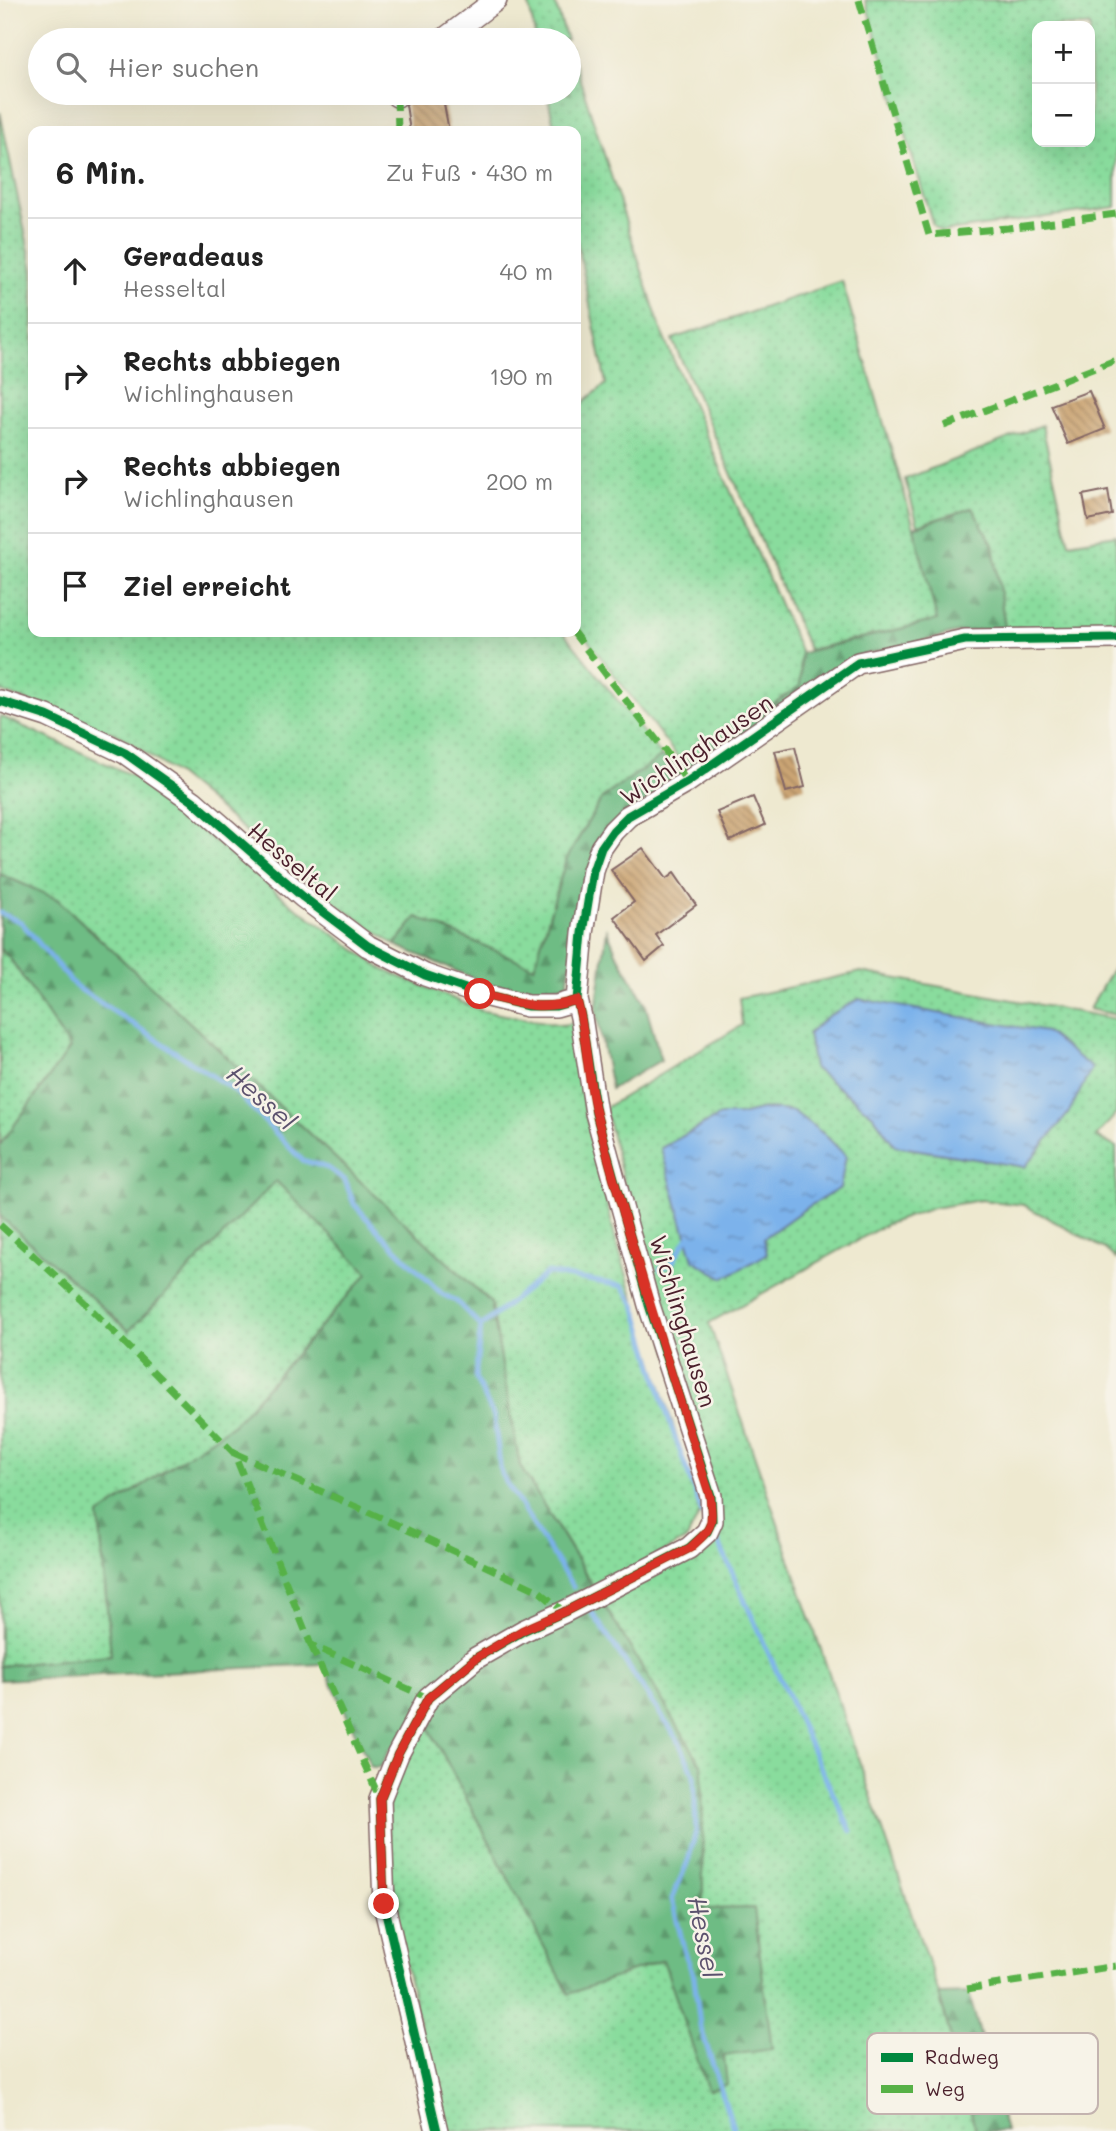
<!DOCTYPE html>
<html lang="de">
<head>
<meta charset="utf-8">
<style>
  :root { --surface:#fff; --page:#f2f2f2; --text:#222; --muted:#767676; --line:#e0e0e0 }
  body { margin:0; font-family:Mali,sans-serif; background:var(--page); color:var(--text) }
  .controls { position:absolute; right:21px; top:21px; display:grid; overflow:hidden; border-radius:14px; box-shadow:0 7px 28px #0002 }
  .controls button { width:63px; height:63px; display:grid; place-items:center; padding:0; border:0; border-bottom:2px solid var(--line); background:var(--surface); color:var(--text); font:35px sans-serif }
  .stop { position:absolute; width:21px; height:21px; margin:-16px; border:5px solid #d93025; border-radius:50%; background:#fff }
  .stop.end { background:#d93025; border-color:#fff; box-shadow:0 2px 7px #0008 }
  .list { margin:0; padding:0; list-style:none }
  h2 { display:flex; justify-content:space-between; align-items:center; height:91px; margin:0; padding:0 28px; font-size:30px }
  h2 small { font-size:23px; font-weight:400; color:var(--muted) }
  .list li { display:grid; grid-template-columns:46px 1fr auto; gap:21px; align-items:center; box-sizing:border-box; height:105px; padding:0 28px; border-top:2px solid var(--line) }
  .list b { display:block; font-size:26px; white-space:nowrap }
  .list p { margin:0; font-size:23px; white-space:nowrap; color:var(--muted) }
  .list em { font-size:23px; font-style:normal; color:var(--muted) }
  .icon { flex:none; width:38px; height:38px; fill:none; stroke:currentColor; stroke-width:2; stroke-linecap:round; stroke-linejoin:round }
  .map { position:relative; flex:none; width:1116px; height:2131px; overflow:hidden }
  .search { position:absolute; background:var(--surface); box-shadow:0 7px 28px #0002; left:28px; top:28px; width:553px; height:77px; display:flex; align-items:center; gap:18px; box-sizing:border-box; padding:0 24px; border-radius:38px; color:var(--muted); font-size:26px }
  .panel { position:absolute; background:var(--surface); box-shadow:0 7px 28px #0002; left:28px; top:126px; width:553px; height:511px; border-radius:14px }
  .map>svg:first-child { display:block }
  .grass { fill:url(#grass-dots); stroke:#6a7e64; stroke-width:2; fill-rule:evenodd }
  .forest { fill:url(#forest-firs); stroke:#5c6e58; stroke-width:2 }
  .water { fill:url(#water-ripples); stroke:#63688b; stroke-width:2 }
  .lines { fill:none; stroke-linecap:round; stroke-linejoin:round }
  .stream { stroke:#7cb2eb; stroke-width:5 }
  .building { fill:url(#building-back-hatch) }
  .minor-casing { stroke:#836665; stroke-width:24 }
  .minor { stroke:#fff; stroke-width:21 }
  .quiet { stroke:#57b146; stroke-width:7; stroke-dasharray:14 7; stroke-linecap:butt }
  .cycleway-casing { stroke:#f7f3e8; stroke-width:13 }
  .cycleway { stroke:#00873e; stroke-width:9 }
  .route { stroke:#d93025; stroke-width:9 }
  .labels { text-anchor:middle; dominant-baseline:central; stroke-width:5; stroke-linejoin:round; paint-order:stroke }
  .street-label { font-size:24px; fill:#4a1f2b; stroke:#f7f3e8 }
  .water-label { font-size:26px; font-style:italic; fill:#5c526e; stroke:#f7f3e8 }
  .key { fill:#f7f3e8; stroke:#c3b3af; stroke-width:2 }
  .key-label { font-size:19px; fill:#4a1f2b }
</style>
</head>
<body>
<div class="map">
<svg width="1116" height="2131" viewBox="0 0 1116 2131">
  <defs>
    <pattern id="grass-dots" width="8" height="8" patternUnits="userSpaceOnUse" patternTransform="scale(1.75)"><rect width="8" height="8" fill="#89dc9d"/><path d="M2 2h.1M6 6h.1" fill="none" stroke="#78bc87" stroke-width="1.8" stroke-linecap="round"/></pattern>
    <pattern id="forest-firs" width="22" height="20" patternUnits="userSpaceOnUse" patternTransform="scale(1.75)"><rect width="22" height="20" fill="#6ebc84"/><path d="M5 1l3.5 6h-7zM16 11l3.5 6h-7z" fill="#5c986c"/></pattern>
    <pattern id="water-ripples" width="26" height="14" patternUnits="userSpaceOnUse" patternTransform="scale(1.75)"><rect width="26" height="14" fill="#7cb2eb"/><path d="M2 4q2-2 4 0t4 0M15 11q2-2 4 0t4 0" fill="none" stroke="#6890bf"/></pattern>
    <pattern id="building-back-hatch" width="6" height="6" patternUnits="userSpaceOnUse" patternTransform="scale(1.75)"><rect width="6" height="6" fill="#cba574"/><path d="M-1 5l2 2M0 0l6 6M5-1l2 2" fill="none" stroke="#a7865f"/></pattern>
  </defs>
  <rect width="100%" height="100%" fill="#f7f3e8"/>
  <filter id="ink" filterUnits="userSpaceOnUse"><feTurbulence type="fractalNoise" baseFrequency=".0143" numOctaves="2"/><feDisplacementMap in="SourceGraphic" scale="14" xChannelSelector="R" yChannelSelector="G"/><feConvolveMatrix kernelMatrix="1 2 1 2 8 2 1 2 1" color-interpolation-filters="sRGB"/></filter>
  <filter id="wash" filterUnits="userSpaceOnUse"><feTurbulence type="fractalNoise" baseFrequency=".00686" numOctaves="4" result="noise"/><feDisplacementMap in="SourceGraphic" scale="28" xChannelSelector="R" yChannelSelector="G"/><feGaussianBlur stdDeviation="1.57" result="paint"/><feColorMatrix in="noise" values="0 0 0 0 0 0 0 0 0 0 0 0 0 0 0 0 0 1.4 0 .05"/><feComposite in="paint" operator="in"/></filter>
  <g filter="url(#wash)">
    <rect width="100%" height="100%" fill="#eee9d0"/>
    <path class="grass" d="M528 0H554L567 40H536Z
      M865 0H1116V207L941 232 933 225ZM1037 26H1090V142H1037Z
      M569 46 663 336 801 653 800 686 683 764 576 625V408L606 384 576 236V131H555L547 93H569Z
      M0 112 33 270V632H563L662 756 602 798 566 860 534 968 417 917 395 945 321 893 179 776 121 736 0 691Z
      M842 281 914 527 938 620 809 650 672 339Z
      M1042 425 1069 543 1116 535V628H1005L993 545 972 508 918 525 905 479Z
      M0 716 138 778 290 903 384 970 483 1011 562 1025 574 1023 584 1107 615 1237 700 1513 687 1539 595 1589 520 1466 491 1303 57 899 0 874Z
      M0 949 9 957 70 1048 0 1145Z
      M1116 963V1015L1089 1009Z
      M861 972 1116 1019V1114L1096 1137 1116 1147V1259L1105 1249 1024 1205 981 1200 933 1208 887 1224 709 1323 939 1994 976 2131H445L390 1900 388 1800 426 1722 569 1993 663 1960 723 2056 703 1910 702 1766 601 1600 712 1543 719 1522 654 1303 605 1108 742 1025 739 998ZM814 1068 1025 1167 895 1146 873 1115ZM765 1109 840 1188 803 1210 763 1238 721 1115H739Z
      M276 1180 369 1273 234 1424 99 1515 111 1655 0 1666V1216L129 1331Z"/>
    <path class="forest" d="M972 508 993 545 1005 628 960 632 853 657 667 785 588 870 567 985 527 990 492 986 395 945 417 917 534 967 566 860 602 798 662 756 683 764 800 686 801 653 937 620 914 527Z
      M0 874 57 899 491 1303 520 1466 702 1766 703 1909 754 1908 772 2049 724 2056 727 2084 708 2091 663 1960 569 1994 426 1722 389 1750 381 1767H371L323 1664 0 1680V1666L111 1655 99 1515 234 1424 368 1273 276 1181 129 1331 0 1216V1145L70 1048 9 957 0 949Z
      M607 930 616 952 645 1003 661 1060 611 1089 596 1010Z
      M969 1993 1006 2131H976L939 1994Z"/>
    <path class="water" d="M859 999 1046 1032 1092 1068 1068 1114 1025 1167 895 1146 873 1115 814 1068 808 1034 828 1016Z
      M765 1109 793 1111 825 1135 846 1156 840 1188 803 1210 764 1238 767 1254 724 1278 693 1260 661 1148 721 1115H739Z"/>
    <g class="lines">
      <path class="stream" d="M0 913 21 922 75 986 235 1091 302 1160 328 1168 345 1180 354 1204 382 1235 442 1294 456 1301 481 1326 475 1378 494 1417 501 1474 573 1587
        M660 1269 672 1263 687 1238
        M481 1326 547 1273 623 1286 635 1305 670 1423 702 1513
        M718 1541 814 1754 851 1831
        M591 1611 679 1742 694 1775 696 1831 688 1861 672 1899 685 1953 694 1977 700 2025 734 2131"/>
    </g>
    <g id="blocks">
      <path class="building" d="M411 93H442L449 131H410L406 105Z
        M1089 391 1105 429 1068 444 1051 405Z
        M1108 490 1112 515 1088 520 1083 495Z
        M795 747 805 787 786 792 775 751Z
        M753 797 765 825 730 841 717 812Z
        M643 848 666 879 674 873 696 905 656 935 664 946 646 961 614 917 634 902 611 870Z"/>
    </g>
  </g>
  <g filter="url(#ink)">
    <use href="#blocks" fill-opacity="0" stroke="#836665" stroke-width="2"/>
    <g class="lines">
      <defs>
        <path id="minor" d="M443 40 496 0
          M397 96 398 93
          M0 701 47 716 125 753 193 801 303 897 368 946 425 975 480 994 527 1006H556L577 1000
          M437 2131 384 1904 380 1799 398 1754 428 1698 476 1658 523 1631 564 1612 689 1548 707 1532 712 1521 711 1496 649 1305 596 1113 581 1017 577 1000 583 933 593 871 601 848 613 831 628 816 687 782 858 663 965 640 1116 638"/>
      </defs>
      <use href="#minor" class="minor-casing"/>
      <use href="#minor" class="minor"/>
      <path class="quiet" d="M859 0 929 235 1008 228 1116 214
        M397 96 398 131
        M944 426 1116 360
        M573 632 673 761 687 782
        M0 1225 81 1299 234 1453 311 1645 428 1698
        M234 1453 395 1524 539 1591 564 1612
        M311 1645 380 1799
        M967 1989 1116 1966"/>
      <defs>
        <path id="cycleway" d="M0 701 47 716 125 753 193 801 303 897 368 946 425 975 480 994 527 1006H556L577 1000
          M437 2131 384 1904 380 1799 398 1754 428 1698 476 1658 523 1631 564 1612 689 1548 707 1532 712 1521 711 1496 649 1305 596 1113 581 1017 577 1000 583 933 593 871 601 848 613 831 628 816 687 782 858 663 965 640 1116 638"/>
      </defs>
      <use href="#cycleway" class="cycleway-casing"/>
      <use href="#cycleway" class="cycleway"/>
    </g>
  </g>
  <g class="lines" filter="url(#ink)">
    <path class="route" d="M384 1904 380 1799 398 1754 428 1698 476 1658 523 1630 564 1612 690 1548C713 1527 713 1527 710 1496 670 1370 630 1244 597 1116 587 1078 587 1038 577 1000 539 1012 517 1003 480 994"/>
  </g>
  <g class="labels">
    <g class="street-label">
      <text transform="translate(696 749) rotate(-34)">Wichlinghausen</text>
      <text transform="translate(293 861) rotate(40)">Hesseltal</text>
      <text transform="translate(684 1321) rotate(73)">Wichlinghausen</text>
    </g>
    <g class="water-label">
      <text transform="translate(262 1097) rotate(42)">Hessel</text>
      <text transform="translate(705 1937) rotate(79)">Hessel</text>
    </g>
  </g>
  <rect x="867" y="2033" width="231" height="81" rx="10" class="key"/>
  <rect x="881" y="2053" width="32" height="9" fill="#00873e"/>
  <rect x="881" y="2085" width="32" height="8" fill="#57b146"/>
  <g class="key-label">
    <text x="925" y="2064">Radweg</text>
    <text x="925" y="2096">Weg</text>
  </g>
</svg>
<div class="controls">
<button>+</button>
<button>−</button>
</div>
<div class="stop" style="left:480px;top:994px"></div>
<div class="stop end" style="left:384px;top:1904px"></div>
<div class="search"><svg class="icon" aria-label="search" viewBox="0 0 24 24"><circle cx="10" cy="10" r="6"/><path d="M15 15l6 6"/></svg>Hier suchen</div>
<section class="panel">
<h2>6 Min.<small>Zu Fuß · 430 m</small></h2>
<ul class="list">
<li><svg class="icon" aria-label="ahead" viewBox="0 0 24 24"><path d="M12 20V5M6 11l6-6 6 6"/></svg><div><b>Geradeaus</b><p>Hesseltal</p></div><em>40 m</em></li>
<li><svg class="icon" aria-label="right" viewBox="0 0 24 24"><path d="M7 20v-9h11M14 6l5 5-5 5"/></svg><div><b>Rechts abbiegen</b><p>Wichlinghausen</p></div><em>190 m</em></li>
<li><svg class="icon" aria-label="right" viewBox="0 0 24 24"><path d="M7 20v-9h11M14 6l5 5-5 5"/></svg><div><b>Rechts abbiegen</b><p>Wichlinghausen</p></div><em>200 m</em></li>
<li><svg class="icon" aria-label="arrive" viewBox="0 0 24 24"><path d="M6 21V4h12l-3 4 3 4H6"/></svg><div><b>Ziel erreicht</b></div></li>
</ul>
</section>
</div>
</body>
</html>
